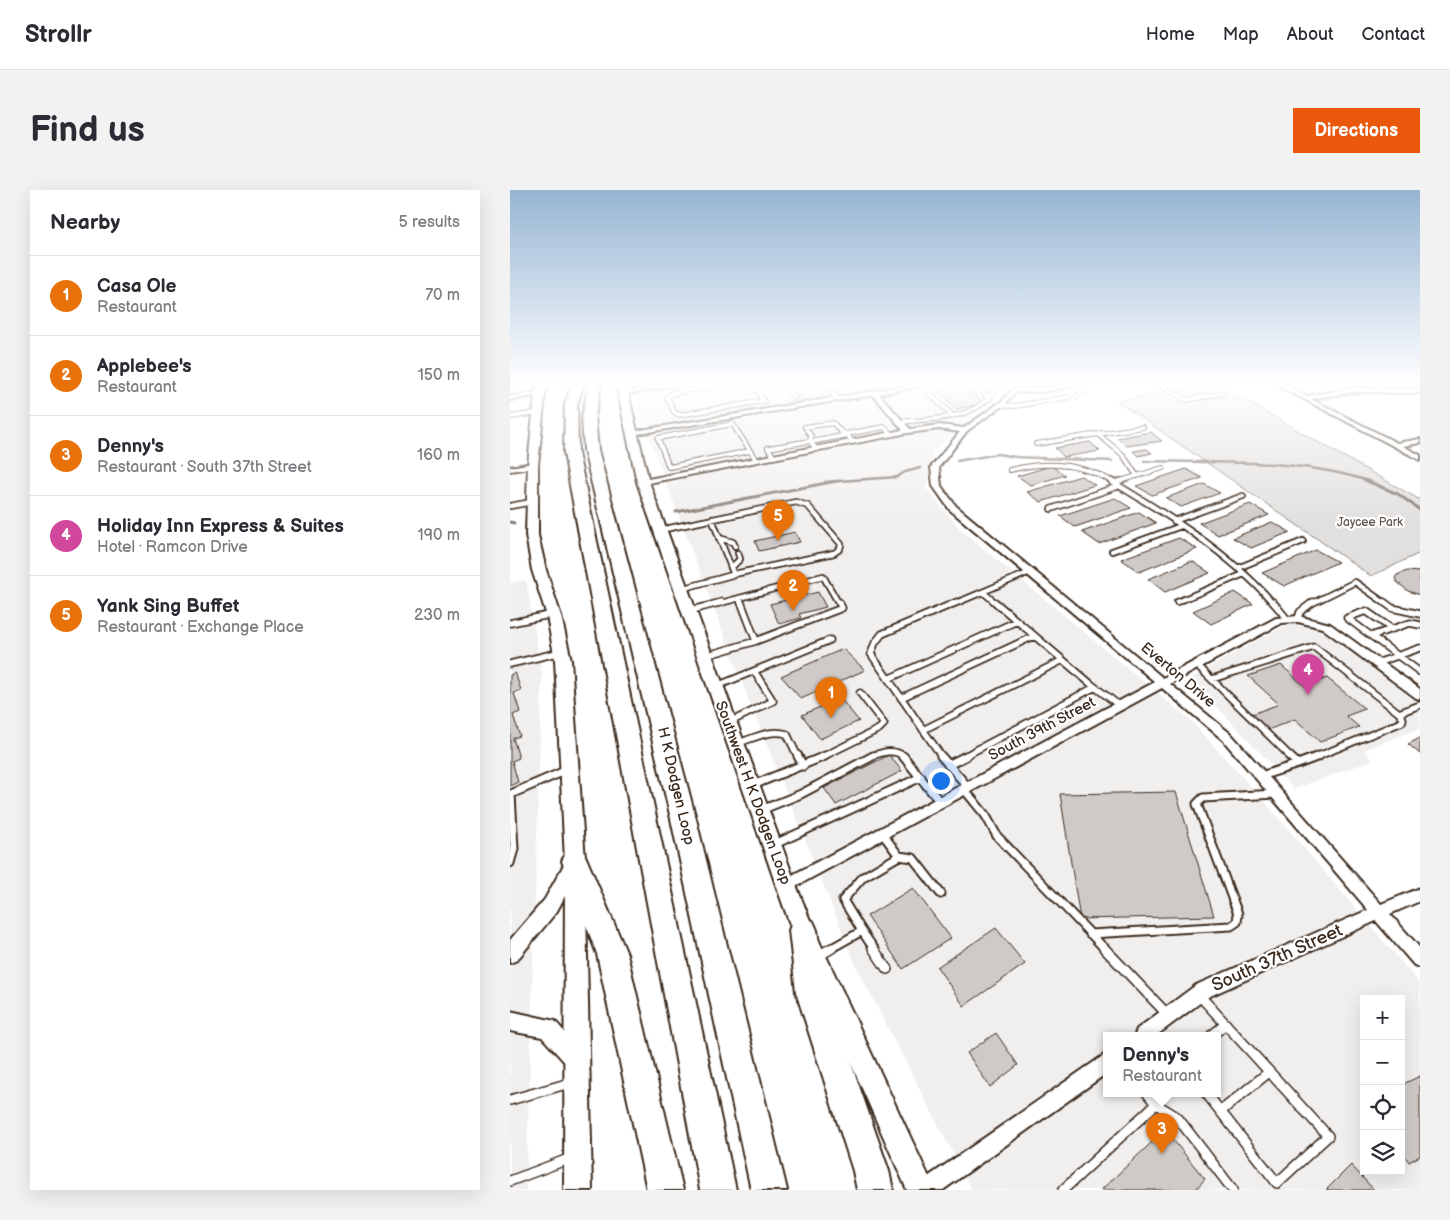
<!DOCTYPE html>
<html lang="en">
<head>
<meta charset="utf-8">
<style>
  :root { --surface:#fff; --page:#f2f2f3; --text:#2b2b33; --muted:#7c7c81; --line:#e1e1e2; --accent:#ea580c }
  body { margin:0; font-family:"Balsamiq Sans",sans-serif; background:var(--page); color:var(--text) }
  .controls { position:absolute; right:15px; bottom:15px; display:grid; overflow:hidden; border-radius:0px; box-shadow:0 5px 20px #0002 }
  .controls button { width:45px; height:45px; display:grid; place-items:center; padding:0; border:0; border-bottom:1px solid var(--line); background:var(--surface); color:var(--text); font:25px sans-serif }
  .you { position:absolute; left:430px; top:590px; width:18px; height:18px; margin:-12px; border:4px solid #fff; border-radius:50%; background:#1a73e8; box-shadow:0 0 0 8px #1a73e833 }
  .badge { display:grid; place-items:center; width:32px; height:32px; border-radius:50%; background:var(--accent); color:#fff; font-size:16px; font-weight:700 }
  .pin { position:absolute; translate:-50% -41px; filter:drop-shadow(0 1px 2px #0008) }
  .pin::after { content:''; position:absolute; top:26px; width:18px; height:15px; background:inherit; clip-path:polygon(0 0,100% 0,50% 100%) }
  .popup { position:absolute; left:593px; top:842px; width:118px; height:65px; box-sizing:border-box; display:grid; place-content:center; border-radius:0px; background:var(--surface); filter:drop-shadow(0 1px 4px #0005); font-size:16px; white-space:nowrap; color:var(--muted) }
  .popup b { font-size:19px; color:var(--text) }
  .popup::after { content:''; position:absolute; left:50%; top:100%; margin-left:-10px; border:10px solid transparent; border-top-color:var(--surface) }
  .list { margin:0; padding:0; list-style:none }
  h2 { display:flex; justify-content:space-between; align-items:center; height:65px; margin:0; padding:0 20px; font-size:21px }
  h2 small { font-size:16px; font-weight:400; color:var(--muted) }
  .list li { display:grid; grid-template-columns:32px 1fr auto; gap:15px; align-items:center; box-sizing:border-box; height:80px; padding:0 20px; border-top:1px solid var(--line) }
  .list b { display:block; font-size:19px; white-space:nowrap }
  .list p { margin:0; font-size:16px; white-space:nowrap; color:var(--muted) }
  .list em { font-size:16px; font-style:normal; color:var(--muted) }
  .icon { flex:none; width:28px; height:28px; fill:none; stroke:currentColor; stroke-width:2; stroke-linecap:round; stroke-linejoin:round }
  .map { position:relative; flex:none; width:910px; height:1000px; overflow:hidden; border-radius:0px }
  header { display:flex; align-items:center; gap:30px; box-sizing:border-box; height:70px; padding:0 25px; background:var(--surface); border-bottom:1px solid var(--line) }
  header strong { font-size:24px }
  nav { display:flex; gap:28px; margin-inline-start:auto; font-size:18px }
  .intro { display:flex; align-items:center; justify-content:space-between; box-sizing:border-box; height:120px; padding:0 30px }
  h1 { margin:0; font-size:35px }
  .button { padding:12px 22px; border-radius:0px; background:var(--accent); color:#fff; font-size:18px; font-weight:700 }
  main { display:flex; gap:30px; padding:0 30px }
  aside { flex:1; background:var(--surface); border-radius:0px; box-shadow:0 5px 20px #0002 }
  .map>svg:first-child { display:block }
  .built { fill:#f1efee; fill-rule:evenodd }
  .green { fill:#e2e0de; stroke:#8e857e }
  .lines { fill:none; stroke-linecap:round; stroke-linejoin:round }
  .stream-far1 { stroke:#887e77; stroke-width:2.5 }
  .stream { stroke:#887e77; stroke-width:3 }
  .building { fill:#cfcac7; stroke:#3b2a1e }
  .service-far4-casing { stroke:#3b2a1e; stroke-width:6 }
  .service-far3-casing { stroke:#3b2a1e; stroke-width:8 }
  .service-far2-casing { stroke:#3b2a1e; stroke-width:9 }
  .service-far1-casing { stroke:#3b2a1e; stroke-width:11 }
  .service-casing { stroke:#3b2a1e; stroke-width:12 }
  .minor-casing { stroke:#3b2a1e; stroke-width:4 }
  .tertiary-casing { stroke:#3b2a1e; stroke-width:4 }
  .secondary-casing { stroke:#3b2a1e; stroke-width:4 }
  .motorway-casing { stroke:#3b2a1e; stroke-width:4 }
  .service-far4 { stroke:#fff; stroke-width:4 }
  .service-far3 { stroke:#fff; stroke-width:4.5 }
  .service-far2 { stroke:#fff; stroke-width:5.5 }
  .service-far1 { stroke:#fff; stroke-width:7 }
  .service { stroke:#fff; stroke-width:9 }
  .minor { fill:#fff; fill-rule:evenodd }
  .tertiary { fill:#fff; fill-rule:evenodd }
  .secondary { fill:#fff; fill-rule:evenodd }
  .motorway { fill:#fff; fill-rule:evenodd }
  .labels { text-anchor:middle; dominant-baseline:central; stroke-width:4.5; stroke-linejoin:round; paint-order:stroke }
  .far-park-label { font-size:12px; fill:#65584e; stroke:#fff }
  .street-label { font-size:15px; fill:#3b2a1e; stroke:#fff }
  .near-street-label { font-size:18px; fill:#3b2a1e; stroke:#fff }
</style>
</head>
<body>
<header>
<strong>Strollr</strong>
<nav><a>Home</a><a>Map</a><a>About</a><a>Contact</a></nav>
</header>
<div class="intro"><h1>Find us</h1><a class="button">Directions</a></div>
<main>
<aside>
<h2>Nearby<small>5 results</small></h2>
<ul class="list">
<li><span class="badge" style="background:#e8710a">1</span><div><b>Casa Ole</b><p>Restaurant</p></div><em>70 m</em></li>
<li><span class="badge" style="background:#e8710a">2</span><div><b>Applebee's</b><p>Restaurant</p></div><em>150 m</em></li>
<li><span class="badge" style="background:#e8710a">3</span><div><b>Denny's</b><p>Restaurant · South 37th Street</p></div><em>160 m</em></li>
<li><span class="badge" style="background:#d1479c">4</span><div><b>Holiday Inn Express &amp; Suites</b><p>Hotel · Ramcon Drive</p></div><em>190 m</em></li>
<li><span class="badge" style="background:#e8710a">5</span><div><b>Yank Sing Buffet</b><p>Restaurant · Exchange Place</p></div><em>230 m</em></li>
</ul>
</aside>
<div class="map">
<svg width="910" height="1000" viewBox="0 0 910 1000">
  <rect width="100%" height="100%" fill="#fff"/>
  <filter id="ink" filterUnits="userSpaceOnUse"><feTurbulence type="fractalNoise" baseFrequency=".02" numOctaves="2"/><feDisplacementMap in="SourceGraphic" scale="10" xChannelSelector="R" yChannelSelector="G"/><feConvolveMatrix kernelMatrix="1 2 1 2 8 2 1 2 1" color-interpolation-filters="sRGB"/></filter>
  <g filter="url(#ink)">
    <path class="built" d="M130 194H488L489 197 476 217 423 261 416 298 450 339 681 531 755 612 910 794V1000H462L347 778 242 518 128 219ZM854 809H891V981H854ZM597 845H707V903H597Z
      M16 390 32 483 16 1000H0V393Z
      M780 435 804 438 823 447 910 515V538L854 560 863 570 784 599 709 519 673 492 770 438Z"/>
    <path class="green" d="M280 194H311L318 204 316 207 279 213 277 211 290 210 288 207 294 206 288 205Z
      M706 194 910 310V363L861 386 607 211Z"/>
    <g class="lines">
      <path class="stream-far1" d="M447 271 488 264 506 267 602 271
        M634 271C707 273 791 268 861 292
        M315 292 387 287 395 282 410 278"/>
      <path class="stream" d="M857 291 888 304 910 320
        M166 322 327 291
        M0 332 4 333"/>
    </g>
    <path class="building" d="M422 194H452L472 212 466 215 447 219Z
      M641 242 652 251 617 256 607 248Z
      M580 252 590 261 554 267 545 258Z
      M637 259 642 263 628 266 623 261Z
      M541 276 555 285 521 295 507 286Z
      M676 279 692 288 642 305 626 296Z
      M571 286 585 295 531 312 517 302Z
      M694 294 710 303 671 317 656 308Z
      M605 308 621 318 565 337 550 326Z
      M740 314 759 325 708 345 689 333Z
      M629 322 646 333 589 354 572 342Z
      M762 332 780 342 741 358 723 348Z
      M285 342 290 352 249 361 245 351Z
      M669 348 687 359 629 382 611 369Z
      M806 360 828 372 774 396 752 383Z
      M682 371 700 383 655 402 638 389Z
      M897 381 910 382V405L898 401 887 392 885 388 887 385Z
      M308 402 316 417 289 424 291 428 269 434 260 414Z
      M725 402 743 414 701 434 683 421Z
      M333 459 355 480 291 509 271 486Z
      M771 475 795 496 817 488 855 519 836 526 849 537 810 552 785 529 758 540 742 524 769 514 738 486Z
      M5 483 11 500 4 503 10 522 3 525 10 546 3 548 9 568 2 571 8 592 0 596V485Z
      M330 508 349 531 310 549 292 525Z
      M910 548V564L898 554Z
      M379 565 392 581 326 615 314 598Z
      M666 602 704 726 570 729 550 604Z
      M403 698 441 748 393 779 357 726Z
      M486 738 515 774 454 816 427 777Z
      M486 843 508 875 480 897 457 863Z
      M910 886V966L899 972 891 961V895Z
      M655 940 695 989 685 1000H591Z
      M841 975 864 1000H816Z"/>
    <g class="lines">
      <defs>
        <path id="service-far4" d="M216 194 163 203 157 207 164 222 169 225 254 211 243 194
          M275 194 284 208
          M316 194 327 209
          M410 194 443 226
          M464 194 480 209
          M564 195 574 202 567 206
          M657 199 676 210 714 203
          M489 215 505 216 559 207
          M0 227 28 223
          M390 232C426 228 470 231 488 194
          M222 233 246 270
          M223 234 148 248 159 277 240 261
          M300 251 301 246 295 237 323 233 331 242 337 244
          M301 252 337 245
          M342 252 337 244 374 237 381 244
          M526 254 588 244
          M264 267 258 258 300 251 306 259
          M500 280C535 271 571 273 603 292
          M627 286 613 265 588 244 633 237
          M607 292 653 278"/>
        <path id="service-far3" d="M601 291C658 325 720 363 764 414
          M603 293 611 291
          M0 316 22 312
          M541 319 609 296
          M202 329 224 385
          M664 331 733 306
          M150 340 286 312 298 316 331 354 330 359 324 363 229 383 171 399
          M209 348 223 352 225 356
          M602 361 671 336
          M221 378 230 369 228 363
          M728 378 793 351
          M473 402 487 414
          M229 408 231 414
          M667 412 734 384
          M207 414 313 386 329 414
          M444 414 520 382
          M801 414 845 392 876 414"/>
        <path id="service-far2" d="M231 412 246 451
          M485 412 581 494 610 516
          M763 412 777 429
          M874 412 882 418 910 424
          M179 421 212 412
          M788 429 790 422 803 412
          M0 433 44 424
          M882 439 856 421 837 428 910 482
          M861 446 900 433 910 435
          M195 466 246 451 332 418 329 412
          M867 473 910 458
          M0 474 51 462
          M686 474 781 567
          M244 481 320 450
          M378 489 507 431
          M702 489 804 457 889 523 893 529 892 532 806 567
          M207 496 244 481 263 511 220 532
          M391 508 524 446
          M889 523 910 515
          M413 540 553 470
          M228 553C244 548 260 539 277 544L288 567
          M312 567 369 539 374 534 350 503
          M360 567C372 562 384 558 395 567
          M432 567 361 464 365 453 372 444 447 412
          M453 567 585 497"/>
        <path id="service-far1" d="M288 566 293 576
          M393 566 430 612
          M431 566 458 597
          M788 574 809 566
          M438 575 456 566
          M751 586 788 574 779 566
          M243 595 315 566
          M454 599 476 626 487 646 595 759
          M251 620 291 604 363 566
          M265 654 411 587
          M389 666 403 668 431 704
          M0 673 4 659 1 604 57 580
          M352 741 333 710 353 687 389 666 372 643
          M580 744 721 736 727 732 728 724 687 614 693 608 766 604
          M320 759 352 741 364 759"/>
        <path id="service" d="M363 758 377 779
          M594 758 657 824
          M308 766 322 758
          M690 806 818 946 767 993 696 903
          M702 845 716 834
          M0 910 60 893
          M646 914 667 927 723 1000
          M711 921 759 882
          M0 991 61 968
          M553 1000 646 914 637 903"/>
        <path id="minor" d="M156 194H171L112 205 109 203Z
          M406 194 414 195 369 204 400 239 429 235 454 238 492 211 502 199 532 198 558 194H573L532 202H506L496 213 457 241 429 277 431 296 446 316 653 488 766 428 788 426 820 434 910 499V509L906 508 812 438 788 432 772 433 660 494 721 544 871 714 910 698V711L880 724 910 758V777L904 775 866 731 698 807 647 845H625L627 839 686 795 858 720 713 550 652 498 281 699 276 701 271 699 269 695 271 691 645 492 440 320 423 296 421 277 450 242 429 239 398 243 133 294 129 292 133 290 393 240 363 205 121 245 117 243 119 242Z
          M645 194H653L660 199 655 200Z
          M765 194H773L796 206 844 198 910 199V203L844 202 801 209 887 253 910 249V253L893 256 910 265V270Z
          M30 202 32 203V205L0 210V206Z
          M23 273 27 275 26 277 0 281V277Z
          M597 863V883L433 1000H406L409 993Z"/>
        <path id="tertiary" d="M63 667 69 669 72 674 47 721 7 770 0 773V750L35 709 57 669Z
          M0 821 45 831 73 863 77 870 73 877 66 881 59 877 32 847 0 841Z"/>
        <path id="secondary" d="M28 194H38L35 204 28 275V345L36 380 51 426 61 470 75 671 82 1000H54L55 671 45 470 37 426 22 380 16 345 18 275 25 204Z
          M106 194H116L139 292 286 695 303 738 425 1000H397L282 740 266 695 127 292Z"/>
        <path id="motorway" d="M62 194H74L67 214 68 263 226 1000H190L54 263 55 214Z
          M79 194H91L85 227 88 260 186 629 277 1000H241L161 629 74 260 72 227Z
          M65 660 74 663 117 764 173 1000H137L87 764 52 671 56 663Z
          M293 727 303 731 307 740 316 802 379 981 383 1000H347L343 981 286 802 279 740 283 731Z"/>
      </defs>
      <use href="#service-far4" class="service-far4-casing"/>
      <use href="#service-far3" class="service-far3-casing"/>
      <use href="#service-far2" class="service-far2-casing"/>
      <use href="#service-far1" class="service-far1-casing"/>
      <use href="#service" class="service-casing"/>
      <use href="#minor" class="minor-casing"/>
      <use href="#tertiary" class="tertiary-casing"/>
      <use href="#secondary" class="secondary-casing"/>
      <use href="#motorway" class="motorway-casing"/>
      <use href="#service-far4" class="service-far4"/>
      <use href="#service-far3" class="service-far3"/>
      <use href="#service-far2" class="service-far2"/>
      <use href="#service-far1" class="service-far1"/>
      <use href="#service" class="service"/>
      <use href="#minor" class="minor"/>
      <use href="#tertiary" class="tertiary"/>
      <use href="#secondary" class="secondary"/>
      <use href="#motorway" class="motorway"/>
    </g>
  </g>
  <linearGradient id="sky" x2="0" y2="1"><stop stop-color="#96b5d3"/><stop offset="0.58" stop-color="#fff"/><stop offset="1" stop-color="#fff" stop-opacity="0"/></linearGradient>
  <rect width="910" height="334" fill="url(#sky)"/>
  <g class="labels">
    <g class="far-park-label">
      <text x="860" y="332">Jaycee Park</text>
    </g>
    <g class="street-label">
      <text transform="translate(668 485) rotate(40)">Everton Drive</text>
      <text transform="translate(532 539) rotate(-28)">South 39th Street</text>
      <text transform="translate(166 596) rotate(77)">H K Dodgen Loop</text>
      <text transform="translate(243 603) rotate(70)">Southwest H K Dodgen Loop</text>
    </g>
    <g class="near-street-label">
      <text transform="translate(767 768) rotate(-24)">South 37th Street</text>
    </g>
  </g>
</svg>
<div class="controls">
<button>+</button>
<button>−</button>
<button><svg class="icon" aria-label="locate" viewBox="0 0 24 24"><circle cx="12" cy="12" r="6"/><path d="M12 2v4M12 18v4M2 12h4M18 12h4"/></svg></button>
<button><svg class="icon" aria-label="layers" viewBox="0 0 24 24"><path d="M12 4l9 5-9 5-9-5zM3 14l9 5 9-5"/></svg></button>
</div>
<div class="you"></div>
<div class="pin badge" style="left:321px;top:528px;background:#e8710a">1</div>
<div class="pin badge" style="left:283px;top:421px;background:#e8710a">2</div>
<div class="pin badge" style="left:652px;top:964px;background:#e8710a">3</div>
<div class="popup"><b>Denny's</b>Restaurant</div>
<div class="pin badge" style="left:798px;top:505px;background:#d1479c">4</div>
<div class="pin badge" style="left:268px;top:351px;background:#e8710a">5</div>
</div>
</main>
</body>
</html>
